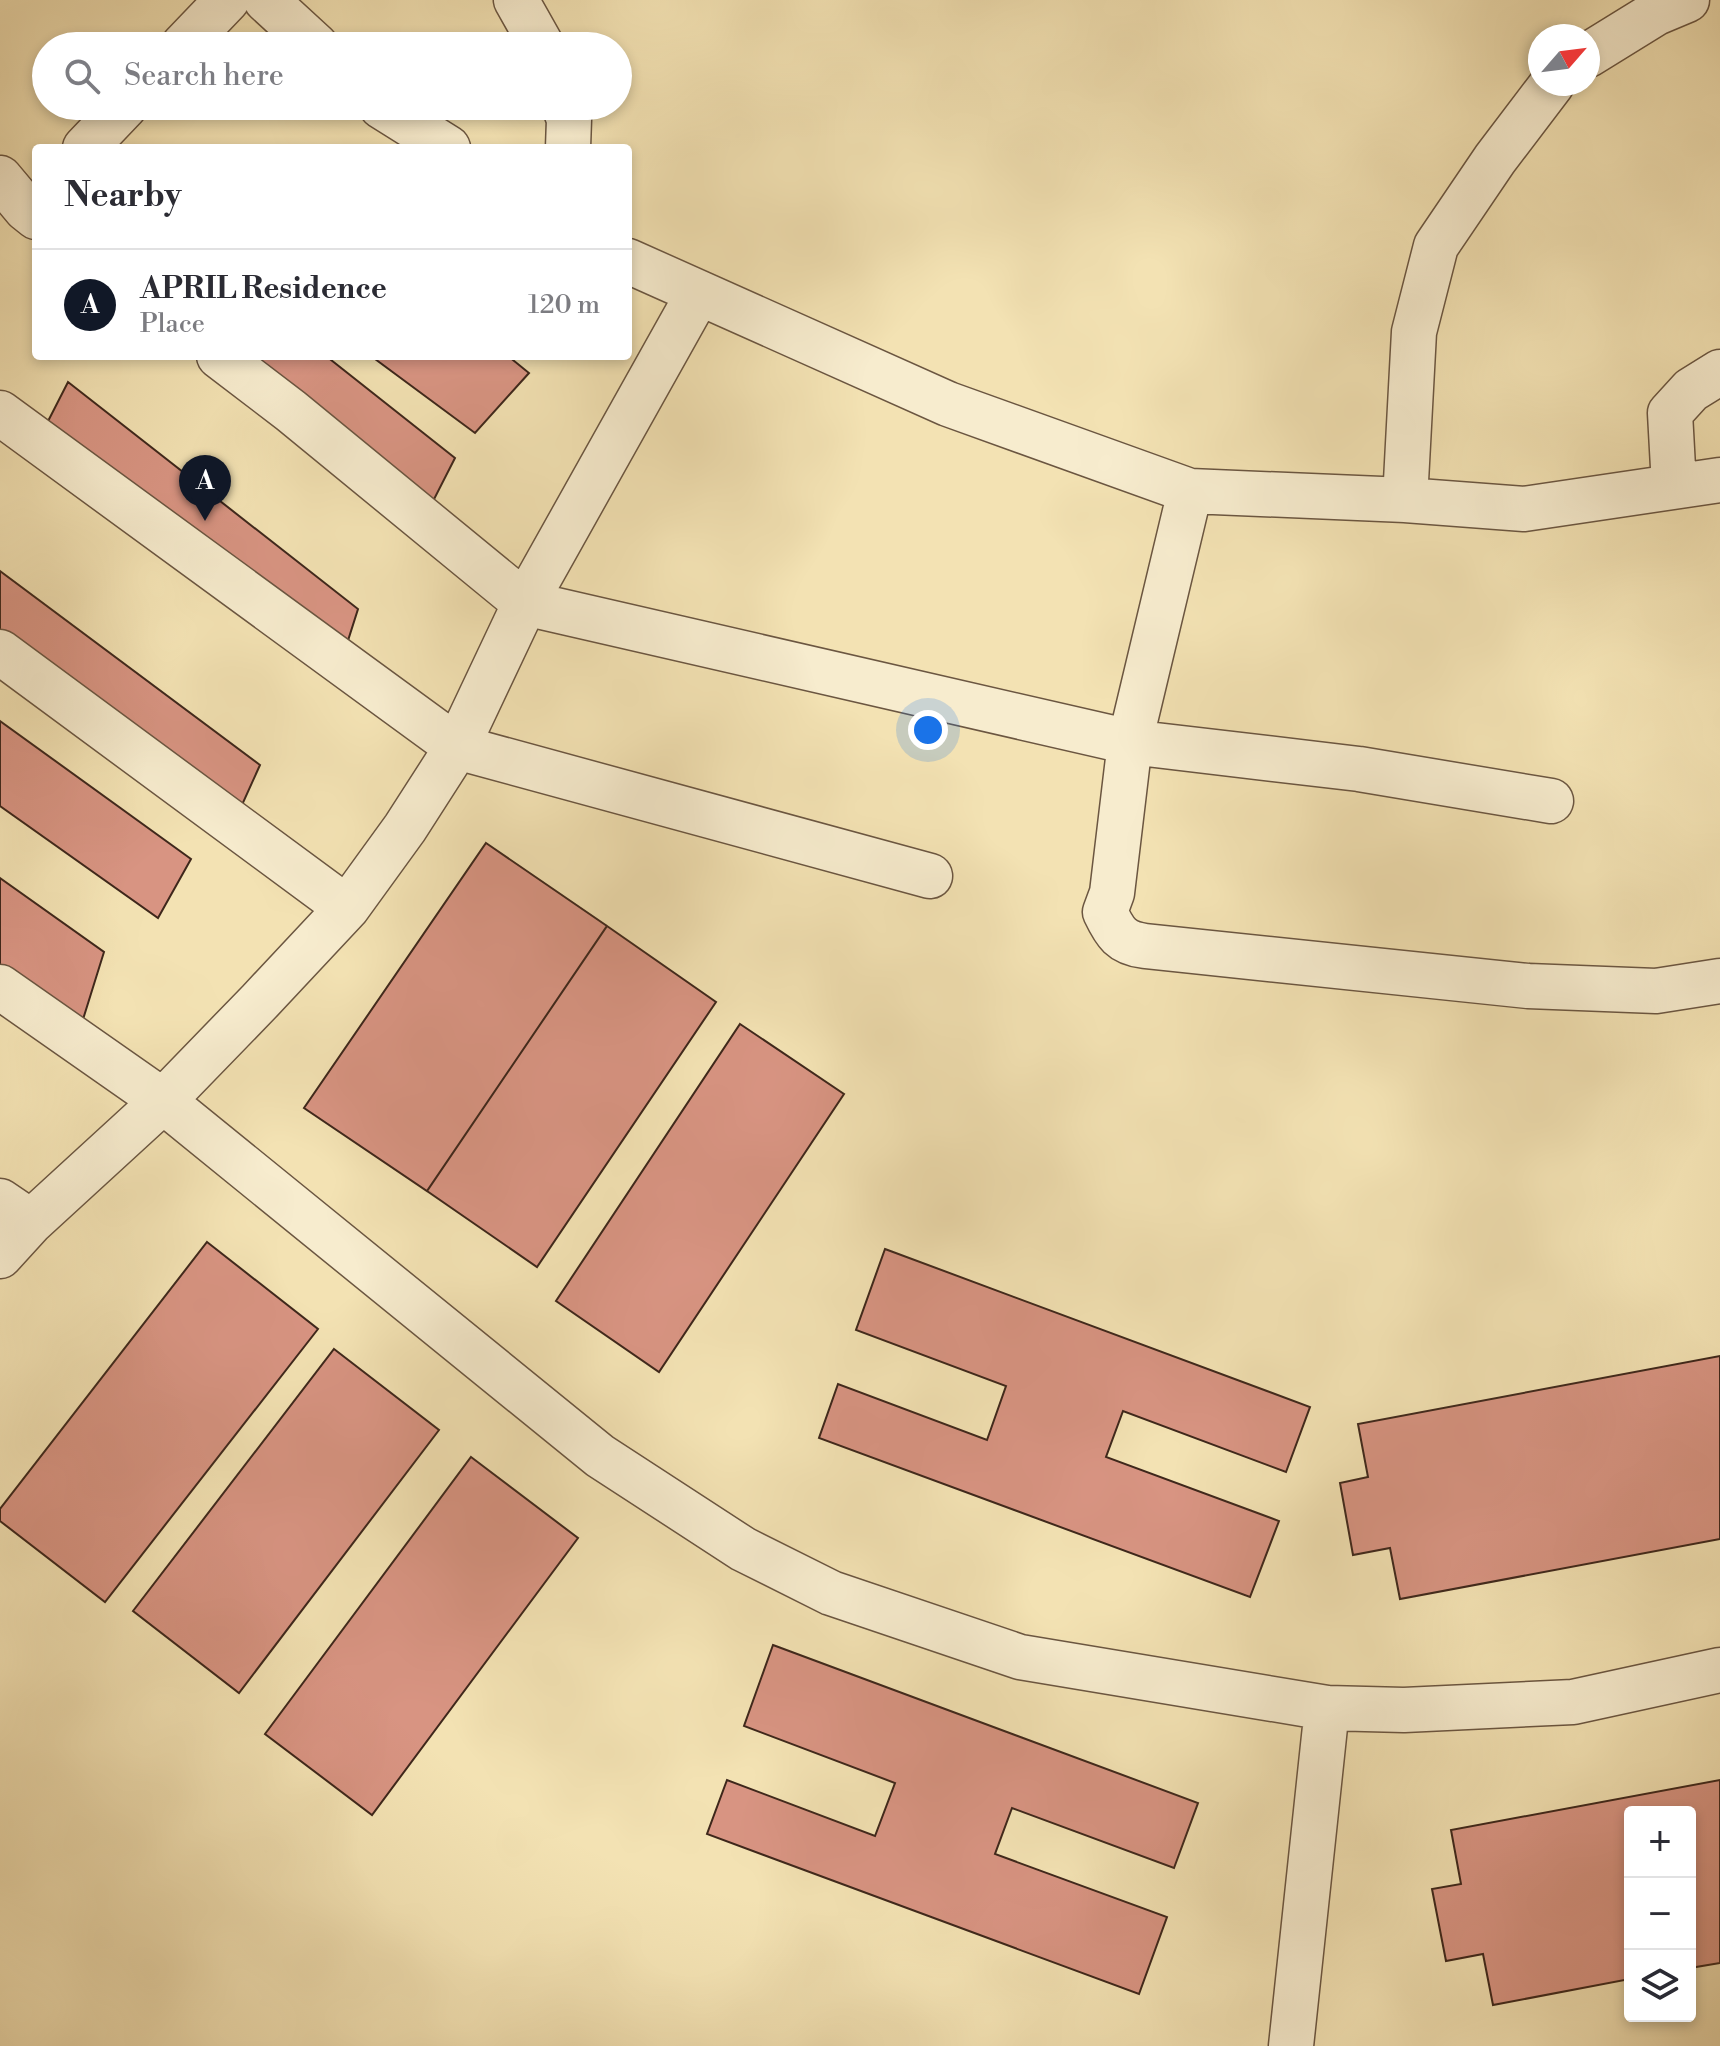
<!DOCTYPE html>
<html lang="en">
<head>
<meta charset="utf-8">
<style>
  :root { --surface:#fff; --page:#f7f7f7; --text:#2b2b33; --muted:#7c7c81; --line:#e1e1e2; --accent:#111827 }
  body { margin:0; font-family:"Libre Bodoni",serif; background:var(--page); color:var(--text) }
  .controls { position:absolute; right:24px; bottom:24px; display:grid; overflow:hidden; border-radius:8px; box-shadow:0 4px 12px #0003 }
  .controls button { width:72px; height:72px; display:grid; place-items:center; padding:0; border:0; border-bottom:2px solid var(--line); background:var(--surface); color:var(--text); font:40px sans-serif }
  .compass { position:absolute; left:1528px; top:24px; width:72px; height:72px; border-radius:50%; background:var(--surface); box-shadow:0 4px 12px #0003; rotate:62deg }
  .you { position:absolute; left:928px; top:730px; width:28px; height:28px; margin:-20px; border:6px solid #fff; border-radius:50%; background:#1a73e8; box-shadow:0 0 0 12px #1a73e833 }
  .badge { display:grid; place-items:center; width:52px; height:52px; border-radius:50%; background:var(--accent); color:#fff; font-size:26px; font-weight:700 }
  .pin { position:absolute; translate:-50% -66px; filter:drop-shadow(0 2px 4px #0008) }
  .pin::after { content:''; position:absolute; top:42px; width:28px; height:24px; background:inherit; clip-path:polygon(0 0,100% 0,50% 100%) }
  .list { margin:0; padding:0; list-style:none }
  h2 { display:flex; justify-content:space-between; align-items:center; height:104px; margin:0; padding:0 32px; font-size:34px }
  h2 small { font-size:26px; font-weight:400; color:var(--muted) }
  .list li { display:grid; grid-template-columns:52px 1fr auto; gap:24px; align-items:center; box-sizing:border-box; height:112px; padding:0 32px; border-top:2px solid var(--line) }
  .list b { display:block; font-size:30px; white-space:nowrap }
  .list p { margin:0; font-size:26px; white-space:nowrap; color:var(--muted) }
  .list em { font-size:26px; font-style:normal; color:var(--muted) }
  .icon { flex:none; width:44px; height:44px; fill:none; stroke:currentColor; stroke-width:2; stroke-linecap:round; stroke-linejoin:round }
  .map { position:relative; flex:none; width:1720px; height:2046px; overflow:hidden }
  .search { position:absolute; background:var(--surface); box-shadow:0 4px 12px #0003; left:32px; top:32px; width:600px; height:88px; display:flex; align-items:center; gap:20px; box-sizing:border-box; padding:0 28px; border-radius:44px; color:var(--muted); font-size:30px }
  .panel { position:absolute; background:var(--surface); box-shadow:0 4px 12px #0003; left:32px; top:144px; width:600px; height:216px; border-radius:8px }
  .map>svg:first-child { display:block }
  .building { fill:#d89482; stroke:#3e271b; stroke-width:2 }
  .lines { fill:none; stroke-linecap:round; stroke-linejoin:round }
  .minor-casing { stroke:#6b5641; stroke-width:47 }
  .minor { stroke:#f7ecce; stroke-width:44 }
</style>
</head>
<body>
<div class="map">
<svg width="1720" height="2046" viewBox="0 0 1720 2046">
  <rect width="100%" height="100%" fill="#f3e2b3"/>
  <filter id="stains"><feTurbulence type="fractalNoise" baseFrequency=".0025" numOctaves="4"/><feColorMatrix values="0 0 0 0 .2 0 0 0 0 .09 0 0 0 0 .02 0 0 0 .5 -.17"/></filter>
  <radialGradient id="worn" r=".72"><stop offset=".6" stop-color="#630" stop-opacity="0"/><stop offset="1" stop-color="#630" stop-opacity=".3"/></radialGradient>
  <path class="building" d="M228 356H326L455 458 428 511Z
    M371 356H508L529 373 475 433Z
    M68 382 358 609 344 653 42 433Z
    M0 571 260 765 237 816 0 642Z
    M0 721 191 859 158 918 0 806Z
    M486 843 607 926 427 1191 304 1108Z
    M0 878 104 952 80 1029 0 973Z
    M607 926 716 1002 537 1267 427 1191Z
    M740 1024 844 1094 659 1372 556 1301Z
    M207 1242 318 1329 105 1602 0 1521V1509Z
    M885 1249 1310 1407 1286 1472 1123 1411 1106 1457 1279 1521 1250 1597 819 1438 838 1384 987 1440 1006 1386 856 1330Z
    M334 1349 439 1430 239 1693 133 1611Z
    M1720 1356V1539L1400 1599 1390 1548 1353 1555 1340 1483 1368 1477 1358 1424Z
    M471 1457 578 1538 372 1815 265 1734Z
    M773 1645 1198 1803 1174 1868 1012 1808 995 1854 1167 1917 1139 1994 707 1834 727 1780 875 1836 895 1783 744 1726Z
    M1720 1780V1963L1690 1968V1812H1630V1979L1493 2005 1483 1954 1446 1961 1432 1889 1461 1884 1451 1830Z"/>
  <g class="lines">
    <defs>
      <path id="minor" d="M266 0 316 46
        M516 0 542 46
        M183 46 227 0
        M1588 55 1656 13 1687 0
        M381 106 448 148
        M564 106 569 119 568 148
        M85 148 125 106
        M0 178 26 209 36 217
        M628 261 948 404 1190 491 1405 500 1524 509 1720 480
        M219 356 291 411 525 603 1130 742 1359 769 1551 801
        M0 413 457 747 930 876
        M1674 486 1670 413 1691 390 1720 372
        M1190 491 1130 742 1112 893 1105 912C1115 933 1121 943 1145 946L1528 986 1656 991 1720 981
        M1405 500 1414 332 1436 246 1495 159 1552 84
        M0 652 347 908
        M0 987 163 1101 600 1456 743 1549 831 1593 1020 1657 1327 1708 1404 1710 1573 1702 1720 1670
        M0 1201 31 1222 163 1101 259 1002 347 908 405 828 457 747 525 603 698 294
        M0 1256 31 1222
        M1291 2046 1327 1708"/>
    </defs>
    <use href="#minor" class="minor-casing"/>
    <use href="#minor" class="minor"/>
  </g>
  <rect width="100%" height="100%" filter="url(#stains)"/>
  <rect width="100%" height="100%" fill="url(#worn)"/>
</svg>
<div class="controls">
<button>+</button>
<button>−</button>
<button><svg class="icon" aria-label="layers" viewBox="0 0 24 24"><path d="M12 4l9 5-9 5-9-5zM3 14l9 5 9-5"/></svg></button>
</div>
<svg class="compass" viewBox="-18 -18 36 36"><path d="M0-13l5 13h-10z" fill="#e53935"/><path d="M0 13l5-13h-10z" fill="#7c7c81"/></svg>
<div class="you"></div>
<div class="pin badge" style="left:205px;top:521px">A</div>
<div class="search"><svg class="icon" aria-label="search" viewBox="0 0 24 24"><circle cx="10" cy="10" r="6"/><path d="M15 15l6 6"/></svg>Search here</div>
<section class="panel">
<h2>Nearby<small></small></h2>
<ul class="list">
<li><span class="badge">A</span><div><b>APRIL Residence</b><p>Place</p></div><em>120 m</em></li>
</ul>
</section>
</div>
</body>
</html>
